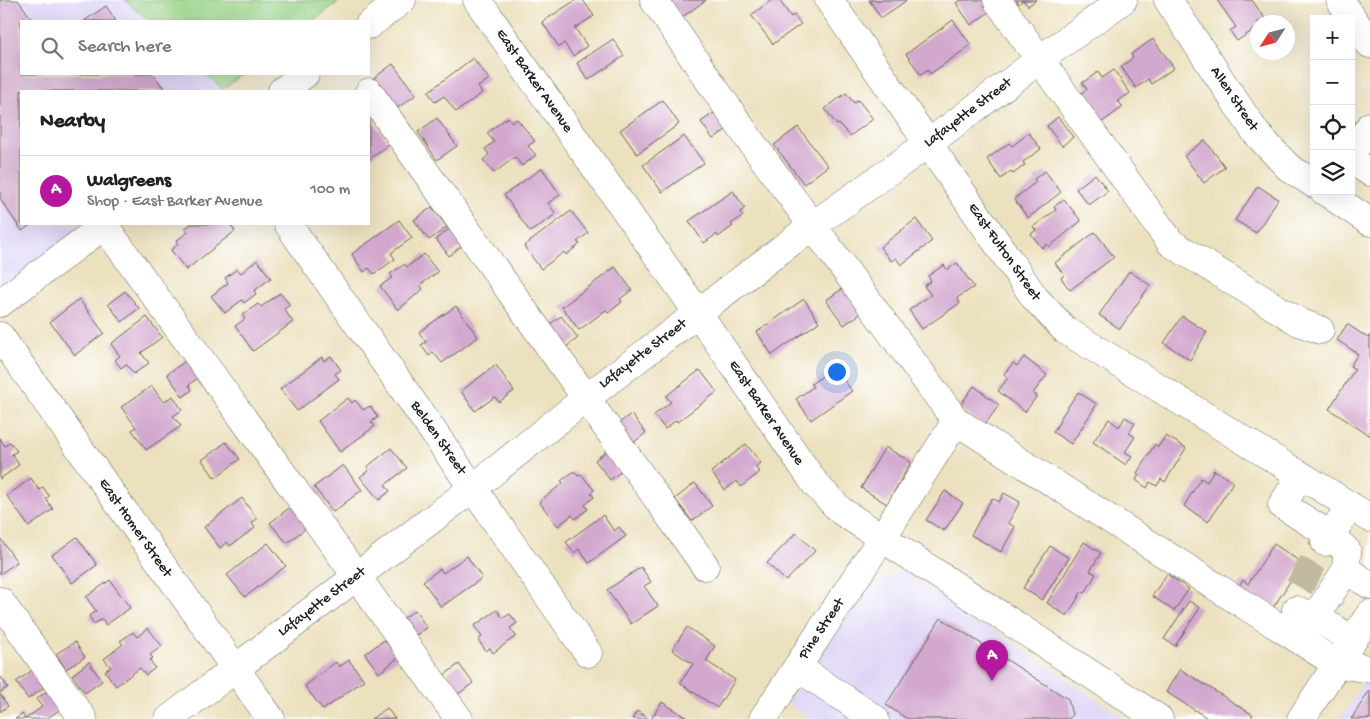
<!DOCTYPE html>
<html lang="en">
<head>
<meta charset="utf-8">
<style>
  :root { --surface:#fff; --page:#f6f6f6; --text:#202124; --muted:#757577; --line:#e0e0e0; --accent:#b5179e }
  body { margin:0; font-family:"Gochi Hand",sans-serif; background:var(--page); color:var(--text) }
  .controls { position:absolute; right:15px; top:15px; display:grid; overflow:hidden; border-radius:0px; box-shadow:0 5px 20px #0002 }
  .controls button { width:45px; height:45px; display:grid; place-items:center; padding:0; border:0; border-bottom:1px solid var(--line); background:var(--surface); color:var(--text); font:25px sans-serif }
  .compass { position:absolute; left:1250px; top:15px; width:45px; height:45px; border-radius:50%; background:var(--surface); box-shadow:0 5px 20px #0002; rotate:234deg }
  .you { position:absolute; left:836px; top:371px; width:18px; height:18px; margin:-12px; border:4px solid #fff; border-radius:50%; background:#1a73e8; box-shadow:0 0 0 8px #1a73e833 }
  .badge { display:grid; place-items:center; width:32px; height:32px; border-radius:50%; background:var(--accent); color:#fff; font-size:16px; font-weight:700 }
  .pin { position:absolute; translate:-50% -41px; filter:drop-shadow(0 1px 2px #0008) }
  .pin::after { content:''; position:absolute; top:26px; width:18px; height:15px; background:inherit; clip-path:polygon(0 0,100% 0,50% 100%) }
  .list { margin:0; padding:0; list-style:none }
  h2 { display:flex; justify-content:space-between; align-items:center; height:65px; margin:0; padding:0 20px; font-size:21px }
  h2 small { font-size:16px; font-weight:400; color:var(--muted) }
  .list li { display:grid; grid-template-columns:32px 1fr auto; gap:15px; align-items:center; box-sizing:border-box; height:70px; padding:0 20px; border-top:1px solid var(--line) }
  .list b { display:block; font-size:19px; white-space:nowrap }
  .list p { margin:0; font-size:16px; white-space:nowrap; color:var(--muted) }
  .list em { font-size:16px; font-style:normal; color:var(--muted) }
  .icon { flex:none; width:28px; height:28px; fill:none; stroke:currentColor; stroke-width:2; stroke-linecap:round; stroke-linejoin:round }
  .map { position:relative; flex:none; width:1370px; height:719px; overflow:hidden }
  .search { position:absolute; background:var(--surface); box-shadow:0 5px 20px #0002; left:20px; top:20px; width:350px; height:55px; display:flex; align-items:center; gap:12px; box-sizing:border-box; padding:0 18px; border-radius:0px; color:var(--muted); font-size:19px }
  .panel { position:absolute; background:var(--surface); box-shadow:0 5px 20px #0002; left:20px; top:90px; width:350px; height:135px; border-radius:0px }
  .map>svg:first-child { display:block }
  .built { fill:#ded5f5 }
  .green { fill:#97d286; stroke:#5a7751 }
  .building { fill:#d3a8cf }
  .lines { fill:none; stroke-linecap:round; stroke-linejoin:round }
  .minor-tunnel { stroke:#c2ba9e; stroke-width:28; stroke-dasharray:28 14; stroke-linecap:butt }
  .minor-casing { stroke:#656155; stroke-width:29 }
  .major-casing { stroke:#656155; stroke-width:29 }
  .minor { stroke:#fff; stroke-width:28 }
  .major { stroke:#fff; stroke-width:28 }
  .labels { text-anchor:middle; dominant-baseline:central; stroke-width:4; stroke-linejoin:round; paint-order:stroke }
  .street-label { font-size:15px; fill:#1c1c1c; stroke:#fff }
</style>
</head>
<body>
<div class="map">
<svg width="1370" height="719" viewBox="0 0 1370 719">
  <rect width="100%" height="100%" fill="#fff"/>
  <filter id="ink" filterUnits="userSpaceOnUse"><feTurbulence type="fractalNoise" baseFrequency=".02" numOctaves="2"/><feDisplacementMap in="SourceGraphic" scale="10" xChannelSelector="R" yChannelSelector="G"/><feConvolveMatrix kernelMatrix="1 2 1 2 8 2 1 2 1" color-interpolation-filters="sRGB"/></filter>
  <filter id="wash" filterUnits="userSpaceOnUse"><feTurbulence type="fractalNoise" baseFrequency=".0096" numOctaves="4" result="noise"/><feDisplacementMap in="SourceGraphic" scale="20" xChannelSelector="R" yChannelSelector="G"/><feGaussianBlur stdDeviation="1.12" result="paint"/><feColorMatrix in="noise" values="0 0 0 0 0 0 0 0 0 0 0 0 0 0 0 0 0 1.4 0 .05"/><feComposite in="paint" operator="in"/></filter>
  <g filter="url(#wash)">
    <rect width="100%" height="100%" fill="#ece1bf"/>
    <path class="built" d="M0 0H125L149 21H21V74H206L223 89V91H21V224H88L0 287Z
      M902 569 918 579 1126 719H811L787 704 863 589Z
      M1370 673V719H1340Z"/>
    <path class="green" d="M125 0H341L313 21H149Z
      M206 74H244L223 89Z"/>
    <g id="blocks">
      <path class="building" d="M0 0H18L33 21H21V74H153L166 91H21V224H32L22 231 0 199Z
        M576 0H583L594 16 575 28 587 46 573 56 564 43 559 47 542 22Z
        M668 0H706L681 18Z
        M772 0H779L791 17 794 15 801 24 773 44 751 15Z
        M869 0H907L881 18Z
        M961 0H985L992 10 971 25 956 3Z
        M1016 0H1036L1028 6 1023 0 1019 4Z
        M1217 0H1252L1266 20 1263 22H1258V27L1237 41 1230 31 1236 27Z
        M106 6 116 21H84Z
        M953 20 971 45 930 74 928 70 921 75 906 54Z
        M613 39 624 56 588 80 577 63Z
        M1153 39 1174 68 1151 84 1148 79 1136 88 1121 67 1133 58 1131 54Z
        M473 58 489 79 478 87 482 93 456 112 444 96 435 102 428 92Z
        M393 64 416 95 396 109 374 78Z
        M1114 70 1130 93 1118 101 1123 107 1098 125 1075 97 1087 89 1082 83 1098 72 1102 78Z
        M846 93 854 103 858 100 873 119 850 136 839 124 837 125 825 109Z
        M663 100 679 124 637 154 620 130Z
        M718 110 730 127 713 139 701 122Z
        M369 115 389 144 369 159Z
        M508 117 512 122 517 119 535 141 528 146 536 155 522 166 515 157 494 173 483 160 489 155 485 149 494 142 487 133Z
        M1058 117 1073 137 1062 146 1047 126Z
        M437 118 457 146 437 160 418 132Z
        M798 127 828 166 804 184 774 145Z
        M1029 133 1041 149 1023 162 1025 165 1013 174 1011 171 1001 179 987 159 1009 143 1012 146Z
        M684 136 704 163 662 192 643 165Z
        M1205 140 1225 167 1204 183 1184 156Z
        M542 168 560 195 548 203 556 214 530 232 504 195Z
        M1045 171 1061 192 1028 218 1014 199 1036 182 1034 179Z
        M1095 174 1108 191 1089 205 1076 189Z
        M1258 186 1278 199 1256 233 1235 220Z
        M733 191 745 208 740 212 743 216 731 224 733 226 718 237 717 234 704 243 689 221Z
        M1064 199 1081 221 1049 247 1047 244 1042 248 1031 234 1036 230 1033 227 1056 210 1054 207Z
        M432 207 447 227 429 240 414 220Z
        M571 211 588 233 577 242 580 244 566 255 564 252 541 269 524 246Z
        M916 219 932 241 901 265 896 258 891 261 880 247Z
        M399 220 412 238 391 253 395 259 374 274 369 268 364 272 352 254Z
        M191 224H230L235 231 186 270 171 250 178 244 176 241 188 232 185 228Z
        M453 226 466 242 449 256 436 239Z
        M1095 232 1114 257 1070 290 1061 278 1064 275 1055 263Z
        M424 254 438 272 420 285 423 289 398 310 380 286 393 277 390 274 405 264 407 267Z
        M257 260 271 278 254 291 256 294 244 303 242 300 225 313 211 296 228 283 225 278 237 269 241 273Z
        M957 263 974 287 957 298 960 303 922 329 909 310 931 295 924 286 931 281 928 276 944 265 947 270Z
        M615 267 632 290 620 299 622 302 608 313 606 310 579 330 562 307Z
        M1129 271 1150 285 1120 329 1099 315Z
        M845 287 863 312 844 325 826 300Z
        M125 291 139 308 122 322 108 304Z
        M280 293 290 305 284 309 293 322 253 351 235 326 245 319 242 315 258 304 261 307Z
        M79 299 104 333 75 355 50 322Z
        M804 299 819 322 772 355 757 332Z
        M456 306 478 337 442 363 433 352 429 356 421 345 426 342 419 332Z
        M561 316 578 338 562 350 545 328Z
        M1182 316 1207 332 1190 360 1164 343Z
        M147 317 162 337 141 353 149 363 134 374 126 364 121 368 115 360 120 356 111 344Z
        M1347 324 1368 338 1370 335V436L1329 409 1355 369 1350 366 1358 354 1337 340Z
        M331 356 341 370 335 374 339 379 297 411 280 389 322 357 324 361Z
        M1024 357 1047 375 1033 393 1037 396 1025 412 998 391 1008 378 1004 374 1013 363 1017 366Z
        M187 360 199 377 189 385 192 390 183 397 167 374Z
        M496 365 514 391 499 402 495 397 475 411 461 391Z
        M700 370 717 392 677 422 676 420 665 429 654 415 671 402 666 396Z
        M837 370 852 391 811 420 796 399 813 387 811 384 824 375 826 378Z
        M152 386 163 402 173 396 182 410 173 416 181 426 146 450 132 430 136 427 121 407Z
        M974 386 999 405 984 426 959 407Z
        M1078 392 1097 404 1071 444 1053 432 1060 421 1059 420Z
        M348 398 352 403 355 400 363 410 370 406 378 417 371 422 375 426 340 452 318 421Z
        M631 414 646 433 629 446 614 427Z
        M1125 417 1135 423 1129 433 1135 437 1125 452 1132 456 1126 465 1093 442 1109 419 1119 427Z
        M1166 436 1186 448 1165 482 1161 479 1157 486 1150 482 1147 488 1136 480 1139 475 1137 473 1155 444 1158 447Z
        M0 438 5 446 10 442 17 451 12 454 19 465 0 479Z
        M226 442 240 459 215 478 202 460Z
        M746 444 761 463 755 467 760 472 741 487 737 481 725 490 711 472Z
        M885 447 911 462 887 504 861 488Z
        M391 448 407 468 385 485 390 491 379 500 360 477 369 470 367 467Z
        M608 450 623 470 610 480 595 460Z
        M343 465 362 490 333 512 314 487Z
        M1214 470 1233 482 1208 522 1184 506 1201 478 1207 482Z
        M574 471 578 476 581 474 594 490 591 493 594 497 585 505 588 509 575 519 572 515 558 526 539 502 563 483 561 481Z
        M31 478 39 490 43 487 49 496 46 499 53 509 29 527 7 496Z
        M695 483 712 506 692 521 675 499Z
        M945 491 963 503 944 531 926 520Z
        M1004 493 1020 502 1008 523 1015 527 1001 552 971 535 992 498 999 502Z
        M242 498 257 519 252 523 255 528 230 546 227 542 220 548 204 527Z
        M293 505 310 525 287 543 270 523Z
        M603 515 614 531 619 527 626 536 589 563 579 549 574 553 566 542Z
        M796 533 815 551 786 581 767 563Z
        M77 537 97 565 72 583 52 555Z
        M0 538 17 562 0 574Z
        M1084 542 1101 553 1090 571 1096 574 1085 593 1082 591 1067 616 1047 603Z
        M268 543 286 566 245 597 227 575Z
        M1274 544 1302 563 1269 614 1235 592 1243 580 1248 584Z
        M1050 546 1069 558 1042 600 1023 588Z
        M467 556 482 578 441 607 423 581 440 569 443 573Z
        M641 567 651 582 644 586 658 606 631 624 607 590Z
        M1167 574 1189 589 1174 611 1152 596Z
        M110 580 130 608 106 625 102 619 94 624 89 616 96 611 86 597Z
        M1189 601 1200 608 1175 646 1164 639Z
        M415 610 427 628 416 635 404 618Z
        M497 610 503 618 510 614 517 623 510 628 516 636 493 653 490 648 486 651 478 640 482 637 474 626Z
        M941 618 1068 699 1072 715 1069 719H907L886 705Z
        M687 627 715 646 706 661 735 680 717 708 680 683 693 664 672 650Z
        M148 628 162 646 150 655 153 658 150 660 155 668 146 675 140 668 116 686 105 671 111 667 104 659 123 644 120 641 133 632 137 637Z
        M384 640 398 658 379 673 365 654Z
        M75 642 85 657 66 669 56 654Z
        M349 660 364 680 323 710 305 686 336 662 339 667Z
        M89 662 102 681 85 693 72 675Z
        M459 664 473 683 456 696 442 677Z
        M37 667 49 684 28 699 16 682Z
        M1180 669 1253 715 1250 719H1209L1166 692Z
        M0 676 8 687 0 693Z
        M52 688 65 706 46 719H15L22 714 25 719 42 707 36 699Z
        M1370 690V719H1351Z
        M0 694 8 706 0 712Z
        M662 702 689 719H651Z
        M387 708 395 719H371Z
        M637 711 649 719H632Z"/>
    </g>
  </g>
  <g filter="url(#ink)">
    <use href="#blocks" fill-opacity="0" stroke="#656155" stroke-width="1"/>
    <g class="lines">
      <path class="minor-tunnel" d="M1299 587 1325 542"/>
      <defs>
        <path id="minor" d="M477 0 698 313 816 485 841 511 1159 719
          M654 0 749 139 956 421 1337 664 1370 669
          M829 0 1035 298 1065 330 1370 518
          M997 0 1171 243 1299 322 1320 330
          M1168 0 1256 133 1288 167 1314 184
          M1340 0 1370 44
          M369 25 402 0
          M282 91 305 74
          M369 92 705 566
          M1351 154 1370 126
          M1351 160 1370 172
          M1324 191 1370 222
          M288 224 588 653
          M104 225 459 719
          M0 303 106 224
          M0 336 271 719
          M1301 475 1282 505 1330 535 1351 506
          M1325 542 1330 535 1347 551 1346 570 1370 585
          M0 601 83 719
          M1296 610 1315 617 1353 640
          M1315 617 1346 570
          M797 667 875 719
          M169 719 473 488 585 399 812 226 929 143 1039 60 1123 0
          M763 719 882 538 956 421"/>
        <path id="major" d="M1301 719 1370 614"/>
      </defs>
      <use href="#minor" class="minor-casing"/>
      <use href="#major" class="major-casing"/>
      <use href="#minor" class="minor"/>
      <use href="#major" class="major"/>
    </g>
  </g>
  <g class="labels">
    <g class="street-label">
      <text transform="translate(534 81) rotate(55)">East Barker Avenue</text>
      <text transform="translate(1234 99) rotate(56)">Allen Street</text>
      <text transform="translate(968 113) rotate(-37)">Lafayette Street</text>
      <text transform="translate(1004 252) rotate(55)">East Fulton Street</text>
      <text transform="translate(643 354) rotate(-37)">Lafayette Street</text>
      <text transform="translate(766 413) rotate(56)">East Barker Avenue</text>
      <text transform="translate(438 438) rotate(55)">Belden Street</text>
      <text transform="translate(135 528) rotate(55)">East Homer Street</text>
      <text transform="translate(322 602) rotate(-37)">Lafayette Street</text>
      <text transform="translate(822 629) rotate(-56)">Pine Street</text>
    </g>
  </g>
</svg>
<div class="controls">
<button>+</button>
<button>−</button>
<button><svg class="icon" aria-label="locate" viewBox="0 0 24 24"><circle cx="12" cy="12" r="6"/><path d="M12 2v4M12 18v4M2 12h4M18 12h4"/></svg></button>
<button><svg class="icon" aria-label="layers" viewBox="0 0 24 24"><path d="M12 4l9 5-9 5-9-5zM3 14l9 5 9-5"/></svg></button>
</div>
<svg class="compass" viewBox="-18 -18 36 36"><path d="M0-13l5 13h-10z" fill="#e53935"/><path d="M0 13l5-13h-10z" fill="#757577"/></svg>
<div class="you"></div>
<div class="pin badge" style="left:992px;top:681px">A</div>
<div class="search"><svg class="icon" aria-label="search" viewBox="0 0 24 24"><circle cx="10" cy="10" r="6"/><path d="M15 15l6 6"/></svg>Search here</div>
<section class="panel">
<h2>Nearby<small></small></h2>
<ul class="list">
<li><span class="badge">A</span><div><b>Walgreens</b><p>Shop · East Barker Avenue</p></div><em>100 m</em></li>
</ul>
</section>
</div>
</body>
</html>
